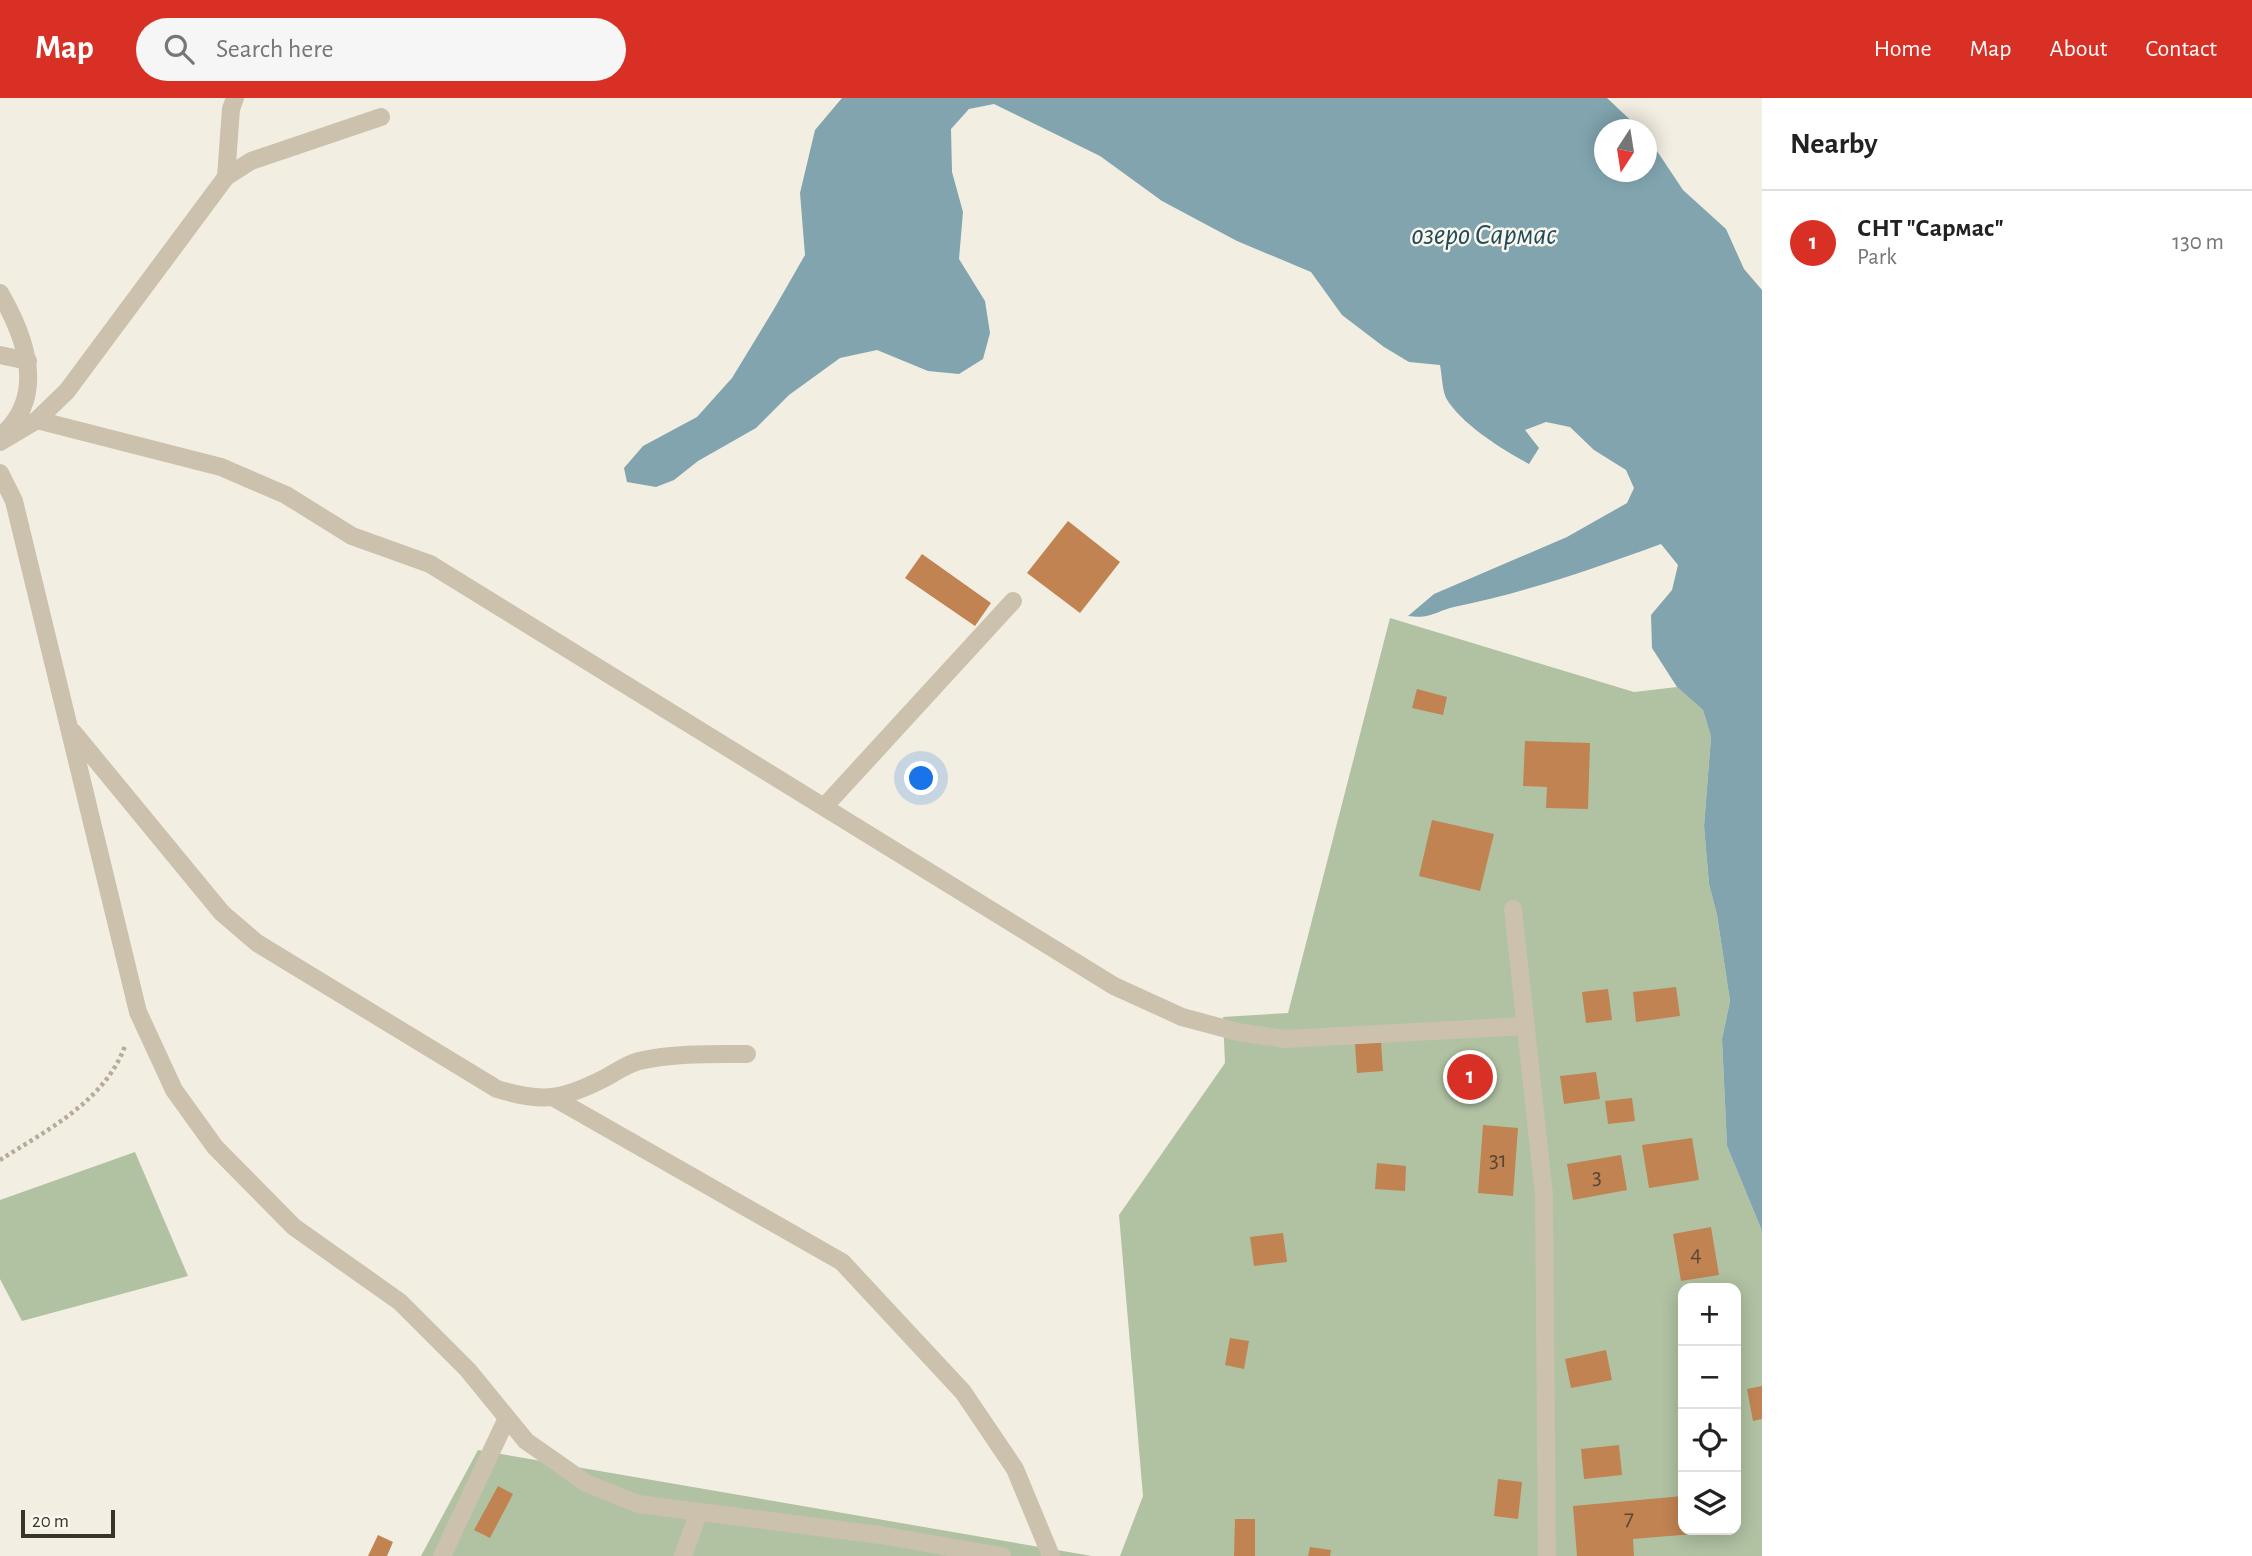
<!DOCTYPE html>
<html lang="en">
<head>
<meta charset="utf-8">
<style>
  :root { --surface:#fff; --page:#f6f6f6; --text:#222; --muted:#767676; --line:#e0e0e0; --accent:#d93025 }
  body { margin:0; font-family:"Alegreya Sans",sans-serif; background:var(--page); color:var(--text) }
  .controls { position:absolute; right:21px; bottom:21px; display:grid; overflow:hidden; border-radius:14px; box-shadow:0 4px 18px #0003 }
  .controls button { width:63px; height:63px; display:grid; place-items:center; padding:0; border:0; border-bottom:2px solid var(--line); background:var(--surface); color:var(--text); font:35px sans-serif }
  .compass { position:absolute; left:1594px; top:21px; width:63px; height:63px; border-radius:50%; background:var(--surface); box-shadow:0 4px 18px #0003; rotate:192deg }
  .scale { position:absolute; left:21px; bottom:18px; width:94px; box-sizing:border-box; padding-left:7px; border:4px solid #3a332c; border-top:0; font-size:19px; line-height:24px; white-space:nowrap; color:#3a332c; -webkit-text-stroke:5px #faf7ee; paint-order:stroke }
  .you { position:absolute; left:922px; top:681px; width:24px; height:24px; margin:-18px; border:5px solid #fff; border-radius:50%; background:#1a73e8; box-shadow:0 0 0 10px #1a73e833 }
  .badge { display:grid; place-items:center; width:46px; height:46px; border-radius:50%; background:var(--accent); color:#fff; font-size:23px; font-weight:700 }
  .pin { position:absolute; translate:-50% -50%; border:4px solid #fff; box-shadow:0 2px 7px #0006 }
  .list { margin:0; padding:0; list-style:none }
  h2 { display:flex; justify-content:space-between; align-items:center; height:91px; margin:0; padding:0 28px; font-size:30px }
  h2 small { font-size:23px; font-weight:400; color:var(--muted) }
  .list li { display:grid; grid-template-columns:46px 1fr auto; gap:21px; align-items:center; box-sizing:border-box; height:105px; padding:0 28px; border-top:2px solid var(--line) }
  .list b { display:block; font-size:26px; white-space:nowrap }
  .list p { margin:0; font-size:23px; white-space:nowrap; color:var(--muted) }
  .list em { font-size:23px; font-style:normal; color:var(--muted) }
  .icon { flex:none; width:38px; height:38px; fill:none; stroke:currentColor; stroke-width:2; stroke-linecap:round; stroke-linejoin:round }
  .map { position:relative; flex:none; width:1762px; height:1458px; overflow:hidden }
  header { display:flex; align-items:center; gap:42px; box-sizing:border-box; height:98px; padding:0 35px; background:var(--accent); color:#fff }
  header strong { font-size:33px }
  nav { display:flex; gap:38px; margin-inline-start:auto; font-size:24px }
  .search { width:490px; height:63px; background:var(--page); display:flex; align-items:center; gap:18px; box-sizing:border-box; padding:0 24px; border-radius:38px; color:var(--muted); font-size:26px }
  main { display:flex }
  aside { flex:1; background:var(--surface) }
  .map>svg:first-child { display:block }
  .green { fill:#b0c2a2; fill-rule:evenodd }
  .water { fill:#81a4af }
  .building { fill:#c18352 }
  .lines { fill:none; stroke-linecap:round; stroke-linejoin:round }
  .path { stroke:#b7ab98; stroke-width:4.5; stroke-dasharray:3.5 3.5; stroke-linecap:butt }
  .minor { stroke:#cbc1ad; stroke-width:18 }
  .labels { text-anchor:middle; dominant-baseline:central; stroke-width:5; stroke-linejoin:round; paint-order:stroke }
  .number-label { font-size:24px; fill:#5c4736 }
  .water-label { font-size:30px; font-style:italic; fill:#224b5a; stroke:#faf7ee }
</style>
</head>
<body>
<header>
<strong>Map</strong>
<div class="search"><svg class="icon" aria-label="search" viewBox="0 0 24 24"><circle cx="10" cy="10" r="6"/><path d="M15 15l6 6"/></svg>Search here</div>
<nav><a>Home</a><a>Map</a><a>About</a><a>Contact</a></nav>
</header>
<main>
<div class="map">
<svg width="1762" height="1458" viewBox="0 0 1762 1458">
  <rect width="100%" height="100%" fill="#f3eee2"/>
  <path class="green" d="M1390 520 1634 594 1677 589 1703 612 1711 639 1704 728 1709 786 1717 817 1730 903 1722 941 1727 1048 1762 1133V1458H1120L1143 1398 1119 1117 1225 965 1223 919 1288 915ZM1683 1190H1736V1432H1683Z
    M135 1054 188 1178 22 1223 0 1181V1102Z
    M478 1352 1092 1458H421Z"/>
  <path class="water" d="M842 0H1607L1640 31 1604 32V74H1646L1647 38 1683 92 1726 131 1744 171 1762 192V1133L1727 1048 1722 941 1730 903 1717 817 1709 786 1704 728 1711 639 1703 612 1677 589 1652 550 1651 517 1672 492 1678 467 1661 446C1593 471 1526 494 1454 509 1434 514 1431 521 1408 518L1434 496 1567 439 1627 405 1634 390 1626 372 1594 352 1570 329 1546 324 1525 332 1539 350 1529 366C1503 352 1461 326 1446 300 1442 291 1442 276 1440 267L1409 264 1384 249 1342 217 1311 174 1237 143 1162 103 1100 58 994 6 969 11 951 31 952 74 963 114 959 161 985 203 990 235 983 261 959 276 928 273 877 252 840 260 789 297 756 330 698 363 674 382 656 389 627 384 624 370 643 348 697 319 732 280 774 211 805 157 800 95 815 32Z"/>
  <path class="building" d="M1068 423 1120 464 1080 515 1027 475Z
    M922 456 991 505 975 528 905 480Z
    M1417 591 1447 599 1443 617 1412 610Z
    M1525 643 1590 645 1588 711 1546 710 1547 689 1523 688Z
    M1432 722 1494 736 1480 793 1419 778Z
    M1676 889 1680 918 1636 924 1633 894Z
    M1608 891 1612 922 1586 925 1582 894Z
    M1381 944 1383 973 1357 975 1355 946Z
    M1596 974 1600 1001 1564 1006 1560 978Z
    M1632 1000 1635 1023 1608 1026 1605 1003Z
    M1483 1027 1518 1030 1513 1098 1478 1095Z
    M1692 1040 1699 1082 1649 1090 1642 1047Z
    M1621 1057 1627 1092 1573 1102 1567 1066Z
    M1377 1065 1406 1068 1405 1093 1375 1091Z
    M1711 1129 1719 1177 1681 1183 1673 1136Z
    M1283 1135 1287 1164 1254 1168 1250 1139Z
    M1230 1240 1249 1243 1244 1271 1225 1267Z
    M1606 1252 1612 1282 1571 1290 1565 1261Z
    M1762 1288V1321L1753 1323 1747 1291Z
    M1619 1347 1622 1377 1584 1381 1581 1351Z
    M1498 1381 1522 1384 1518 1421 1494 1418Z
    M498 1388 513 1396 490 1440 474 1432Z
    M1683 1398V1432L1717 1434 1633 1441 1634 1458H1577L1573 1408Z
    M1235 1421H1255V1458H1234Z
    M378 1437 393 1444 387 1458H368Z
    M1310 1449 1331 1452 1330 1458H1308Z"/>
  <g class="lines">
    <path class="path" d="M0 1062C47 1032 105 1003 125 948"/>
    <path class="minor" d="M226 79 231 11 235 0
      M0 195C25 238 47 297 3 336
      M0 257 28 263
      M37 322 221 369 286 397 352 438 430 466 1114 888 1182 919 1238 934 1285 941 1525 928
      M0 344 37 322 67 293 226 79 251 63 381 19
      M0 375 14 403 138 914 174 992 215 1049 294 1129 400 1204 468 1272 526 1343 586 1385 638 1406 880 1437 1002 1458
      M73 634 222 815 257 845 497 991C543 1005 562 1002 605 980 616 974 627 966 639 963 674 955 711 956 747 956
      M824 709 1013 503
      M1513 811 1544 1097 1547 1458
      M556 1001 842 1164 963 1294 1015 1371 1051 1458
      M442 1458 507 1320
      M683 1458 698 1416"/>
  </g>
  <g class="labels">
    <g class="number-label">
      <text x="1498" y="1062">31</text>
      <text x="1597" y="1079">3</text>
      <text x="1696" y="1156">4</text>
      <text x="1629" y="1420">7</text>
    </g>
    <g class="water-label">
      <text x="1484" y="137">озеро Сармас</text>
    </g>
  </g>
</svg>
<div class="controls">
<button>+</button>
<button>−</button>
<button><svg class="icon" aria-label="locate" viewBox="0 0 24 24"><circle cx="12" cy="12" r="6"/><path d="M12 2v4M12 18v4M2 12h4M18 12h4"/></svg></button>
<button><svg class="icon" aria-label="layers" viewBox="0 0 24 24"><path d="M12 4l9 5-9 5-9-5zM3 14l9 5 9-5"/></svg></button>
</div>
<svg class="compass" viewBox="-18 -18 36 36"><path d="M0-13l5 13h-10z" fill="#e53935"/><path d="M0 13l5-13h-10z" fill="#767676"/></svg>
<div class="scale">20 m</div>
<div class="you"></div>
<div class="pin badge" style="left:1470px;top:979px">1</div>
</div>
<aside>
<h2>Nearby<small></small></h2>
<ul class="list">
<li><span class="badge">1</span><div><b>СНТ &quot;Сармас&quot;</b><p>Park</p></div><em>130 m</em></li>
</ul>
</aside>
</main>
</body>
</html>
